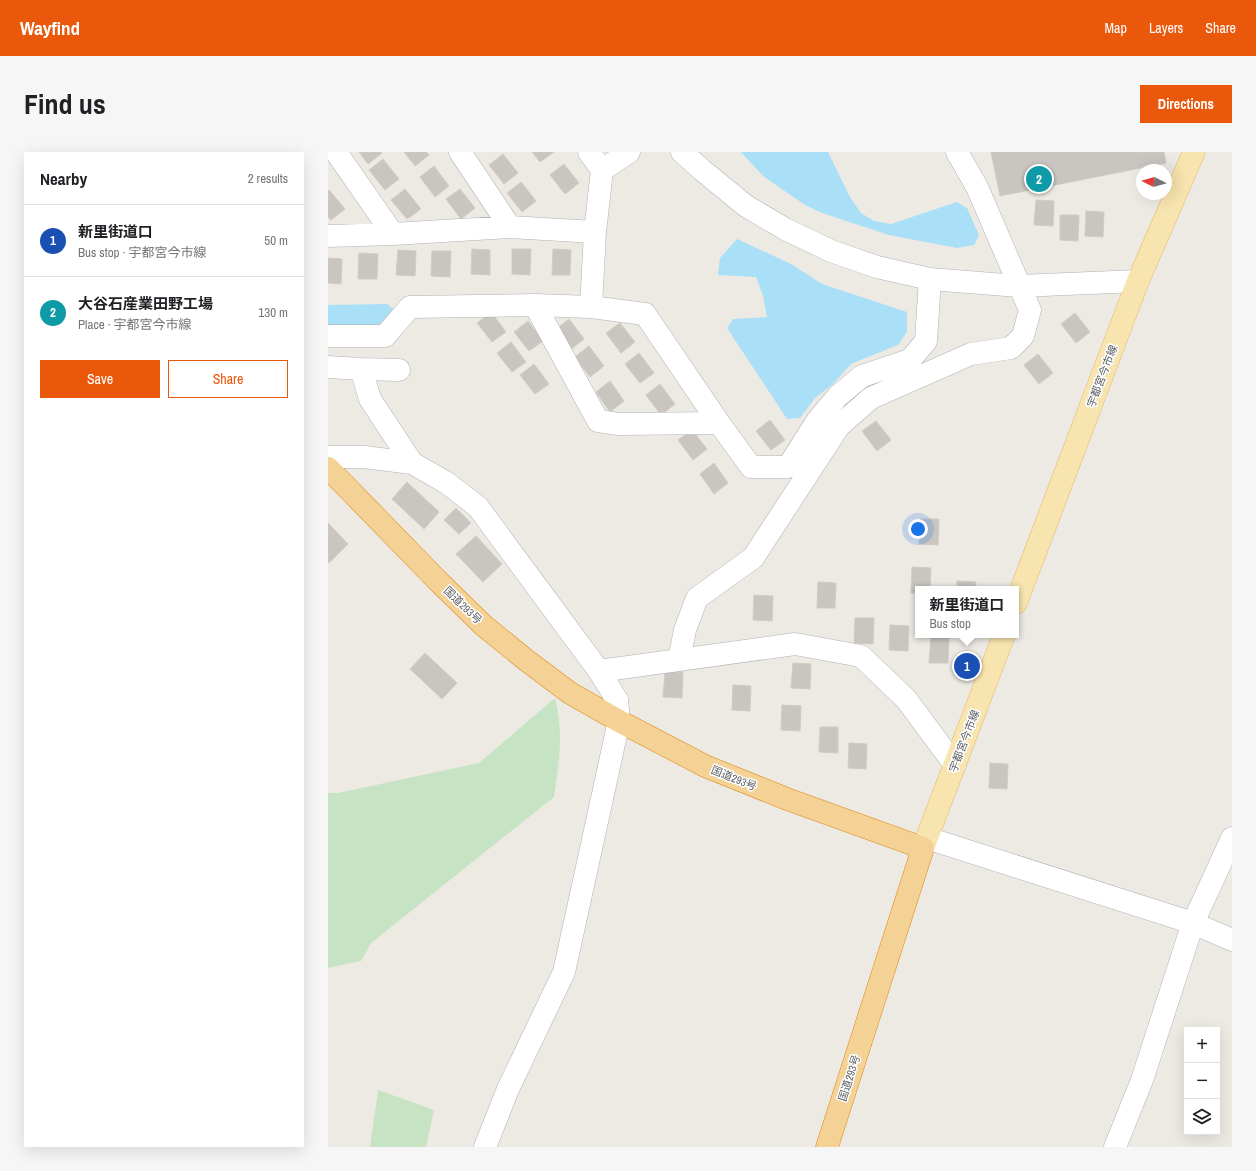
<!DOCTYPE html>
<html lang="en">
<head>
<meta charset="utf-8">
<style>
  :root { --surface:#fff; --page:#f6f6f6; --text:#202124; --muted:#757577; --line:#e0e0e0; --accent:#ea580c }
  body { margin:0; font-family:"Archivo Narrow","Noto Sans JP",sans-serif; background:var(--page); color:var(--text) }
  .controls { position:absolute; right:12px; bottom:12px; display:grid; overflow:hidden; border-radius:0px; box-shadow:0 4px 16px #0002 }
  .controls button { width:36px; height:36px; display:grid; place-items:center; padding:0; border:0; border-bottom:1px solid var(--line); background:var(--surface); color:var(--text); font:20px sans-serif }
  .compass { position:absolute; left:808px; top:12px; width:36px; height:36px; border-radius:50%; background:var(--surface); box-shadow:0 4px 16px #0002; rotate:276deg }
  .you { position:absolute; left:590px; top:377px; width:14px; height:14px; margin:-10px; border:3px solid #fff; border-radius:50%; background:#1a73e8; box-shadow:0 0 0 6px #1a73e833 }
  .badge { display:grid; place-items:center; width:26px; height:26px; border-radius:50%; background:var(--accent); color:#fff; font-size:13px; font-weight:700 }
  .pin { position:absolute; translate:-50% -50%; border:2px solid #fff; box-shadow:0 1px 4px #0006 }
  .popup { position:absolute; left:587px; top:434px; width:104px; height:52px; box-sizing:border-box; display:grid; place-content:center; border-radius:0px; background:var(--surface); filter:drop-shadow(0 1px 3px #0005); font-size:13px; white-space:nowrap; color:var(--muted) }
  .popup b { font-size:15px; color:var(--text) }
  .popup::after { content:''; position:absolute; left:50%; top:100%; margin-left:-8px; border:8px solid transparent; border-top-color:var(--surface) }
  .list { margin:0; padding:0; list-style:none }
  h2 { display:flex; justify-content:space-between; align-items:center; height:52px; margin:0; padding:0 16px; font-size:17px }
  h2 small { font-size:13px; font-weight:400; color:var(--muted) }
  .list li { display:grid; grid-template-columns:26px 1fr auto; gap:12px; align-items:center; box-sizing:border-box; height:72px; padding:0 16px; border-top:1px solid var(--line) }
  .list b { display:block; font-size:15px; white-space:nowrap }
  .list p { margin:0; font-size:13px; white-space:nowrap; color:var(--muted) }
  .list em { font-size:13px; font-style:normal; color:var(--muted) }
  .actions { display:flex; gap:8px; padding:12px 16px }
  .actions a { flex:1; padding:9px 0; border:1px solid var(--accent); border-radius:0px; text-align:center; font-size:14px; color:var(--accent) }
  .actions .main { background:var(--accent); color:#fff }
  .icon { flex:none; width:22px; height:22px; fill:none; stroke:currentColor; stroke-width:2; stroke-linecap:round; stroke-linejoin:round }
  .map { position:relative; flex:none; width:904px; height:995px; overflow:hidden; border-radius:0px }
  header { display:flex; align-items:center; gap:24px; box-sizing:border-box; height:56px; padding:0 20px; background:var(--accent); color:#fff }
  header strong { font-size:19px }
  nav { display:flex; gap:22px; margin-inline-start:auto; font-size:14px }
  .intro { display:flex; align-items:center; justify-content:space-between; box-sizing:border-box; height:96px; padding:0 24px }
  h1 { margin:0; font-size:28px }
  .button { padding:10px 18px; border-radius:0px; background:var(--accent); color:#fff; font-size:14px; font-weight:700 }
  main { display:flex; gap:24px; padding:0 24px }
  aside { flex:1; background:var(--surface); border-radius:0px; box-shadow:0 4px 16px #0002 }
  .map>svg:first-child { display:block }
  .green { fill:#c6e3c3 }
  .water { fill:#aadff8 }
  .building { fill:#c9c5c1; stroke:#d2cbc3 }
  .lines { fill:none; stroke-linecap:round; stroke-linejoin:round }
  .minor-casing { stroke:#afb2b5; stroke-width:23 }
  .major-casing { stroke:#e6b365; stroke-width:23 }
  .highway-casing { stroke:#df8813; stroke-width:23 }
  .minor { stroke:#fff; stroke-width:22 }
  .major { stroke:#f8e4ae; stroke-width:22 }
  .highway { stroke:#f4d194; stroke-width:22 }
  .labels { text-anchor:middle; dominant-baseline:central; stroke-width:3; stroke-linejoin:round; paint-order:stroke }
  .street-label { font-size:11px; fill:#5c6063; stroke:#fff }
</style>
</head>
<body>
<header>
<strong>Wayfind</strong>
<nav><a>Map</a><a>Layers</a><a>Share</a></nav>
</header>
<div class="intro"><h1>Find us</h1><a class="button">Directions</a></div>
<main>
<aside>
<h2>Nearby<small>2 results</small></h2>
<ul class="list">
<li><span class="badge" style="background:#1a4fb4">1</span><div><b>新里街道口</b><p>Bus stop · 宇都宮今市線</p></div><em>50 m</em></li>
<li><span class="badge" style="background:#0f9aa8">2</span><div><b>大谷石産業田野工場</b><p>Place · 宇都宮今市線</p></div><em>130 m</em></li>
</ul>
<div class="actions"><a class="main">Save</a><a>Share</a></div>
</aside>
<div class="map">
<svg width="904" height="995" viewBox="0 0 904 995">
  <rect width="100%" height="100%" fill="#edeae4"/>
  <path class="green" d="M227 546C236 579 231 612 226 645L43 791 33 809 0 816V641H10L151 611Z
    M50 938 106 958 98 995H42Z"/>
  <path class="water" d="M413 0H500L522 45 533 61 546 69 563 72 629 50 639 56 651 83 646 93 629 96 561 83 494 61 477 53 435 24Z
    M409 87 463 112 494 132 579 160V180L570 193 523 212 504 233 487 246 472 266 459 267 399 176 405 167 439 165 435 144 428 125 390 123 392 106Z
    M59 152 69 160 56 179H0V153Z"/>
  <path class="building" d="M31 0H53L54 1 40 12Z
    M76 0H98L101 3 87 14Z
    M204 0H226L212 10Z
    M663 0H836L838 11 672 44Z
    M175 2 190 21 176 32 161 13Z
    M55 7 71 27 57 38 41 18Z
    M236 12 251 31 237 42 222 23Z
    M106 14 121 34 107 45 92 25Z
    M193 30 208 49 194 60 179 41Z
    M77 37 93 57 79 67 63 48Z
    M132 37 147 56 133 67 118 47Z
    M1 38 17 57 3 68 0 65V39Z
    M708 48 726 49 725 74 706 73Z
    M758 59 776 60 775 85 757 84Z
    M732 63H751L750 89 732 88Z
    M144 97 162 98V123L143 122Z
    M184 97H203L202 123 184 122Z
    M225 97 243 98 242 123H224Z
    M70 98 88 99 87 124 68 123Z
    M104 99H123L122 125 103 124Z
    M31 101 50 102 49 127H30Z
    M0 106 14 107 13 132 0 131Z
    M163 160 178 180 164 190 149 171Z
    M747 161 762 180 748 191 733 172Z
    M241 167 256 187 242 198 227 178Z
    M200 169 215 189 201 199 186 180Z
    M292 171 307 190 293 201 278 181Z
    M183 190 198 210 184 220 169 201Z
    M261 194 276 214 262 225 247 205Z
    M311 201 326 221 312 231 297 212Z
    M710 202 725 221 711 232 696 213Z
    M206 212 221 232 207 242 192 223Z
    M282 229 296 249 282 260 268 240Z
    M332 232 347 252 333 263 318 243Z
    M442 268 457 288 443 298 428 279Z
    M548 269 563 288 549 299 534 279Z
    M364 278 379 297 365 308 350 288Z
    M386 311 400 331 386 342 372 322Z
    M79 330 111 360 96 377 64 347Z
    M128 356 143 371 131 382 116 368Z
    M592 367H611L610 393 591 392Z
    M0 371 20 392 1 411 0 410Z
    M148 384 174 412 155 430 128 402Z
    M584 415 603 416 602 437H590V441H583Z
    M629 429 648 430 647 437H629Z
    M490 430 508 431 507 456H489Z
    M426 443 445 444 444 469 425 468Z
    M527 466H546L545 492 526 491Z
    M562 473 581 474 580 499 561 498Z
    M603 485 621 486 620 511H601Z
    M97 501 129 531 114 547 82 517Z
    M465 511 483 512 482 537 463 536Z
    M337 520H355L354 546 335 545Z
    M405 533 423 534 422 559 404 558Z
    M454 553 473 554 472 579 453 578Z
    M492 575H510V601L491 600Z
    M521 591 539 592 538 617 520 616Z
    M662 611 680 612 679 637 661 636Z"/>
  <g class="lines">
    <defs>
      <path id="minor" d="M8 0 65 82
        M132 0 182 75
        M354 0 374 18 418 54 457 77 503 99 549 115 602 127 691 134 810 129
        M274 18 301 0
        M267 80 263 155 317 162 391 271 423 315H460L489 269 510 244 534 224 582 208 598 189 602 127
        M0 84 65 82 182 75 267 80 274 18 261 0
        M207 153 270 269 291 272 391 271
        M0 184H57L82 155 207 153 263 155
        M0 215 33 217 71 218
        M33 217 42 247 84 311
        M0 305H36L84 311 119 331 150 355 271 519 289 548 291 569 236 820 180 937 157 995
        M351 508 357 478 369 446 425 406 511 274 543 246 643 202 683 196 695 184 702 158 649 35 629 0
        M271 519 467 492 533 504 578 547 627 613
        M599 686 865 771 904 788
        M787 995 814 928 865 771 904 686"/>
      <path id="major" d="M688 451 810 129 866 0
        M595 696 676 483"/>
      <path id="highway" d="M0 316 111 430 155 473 198 508 242 541 291 569 377 614 459 647 595 696 499 995"/>
    </defs>
    <use href="#minor" class="minor-casing"/>
    <use href="#major" class="major-casing"/>
    <use href="#highway" class="highway-casing"/>
    <use href="#minor" class="minor"/>
    <use href="#major" class="major"/>
    <use href="#highway" class="highway"/>
  </g>
  <g class="labels">
    <g class="street-label">
      <text transform="translate(774 224) rotate(-69)">宇都宮今市線</text>
      <text transform="translate(135 453) rotate(44)">国道293号</text>
      <text transform="translate(636 589) rotate(-69)">宇都宮今市線</text>
      <text transform="translate(406 626) rotate(22)">国道293号</text>
      <text transform="translate(521 926) rotate(-72)">国道293号</text>
    </g>
  </g>
</svg>
<div class="controls">
<button>+</button>
<button>−</button>
<button><svg class="icon" aria-label="layers" viewBox="0 0 24 24"><path d="M12 4l9 5-9 5-9-5zM3 14l9 5 9-5"/></svg></button>
</div>
<svg class="compass" viewBox="-18 -18 36 36"><path d="M0-13l5 13h-10z" fill="#e53935"/><path d="M0 13l5-13h-10z" fill="#757577"/></svg>
<div class="you"></div>
<div class="pin badge" style="left:639px;top:514px;background:#1a4fb4">1</div>
<div class="popup"><b>新里街道口</b>Bus stop</div>
<div class="pin badge" style="left:711px;top:27px;background:#0f9aa8">2</div>
</div>
</main>
</body>
</html>
